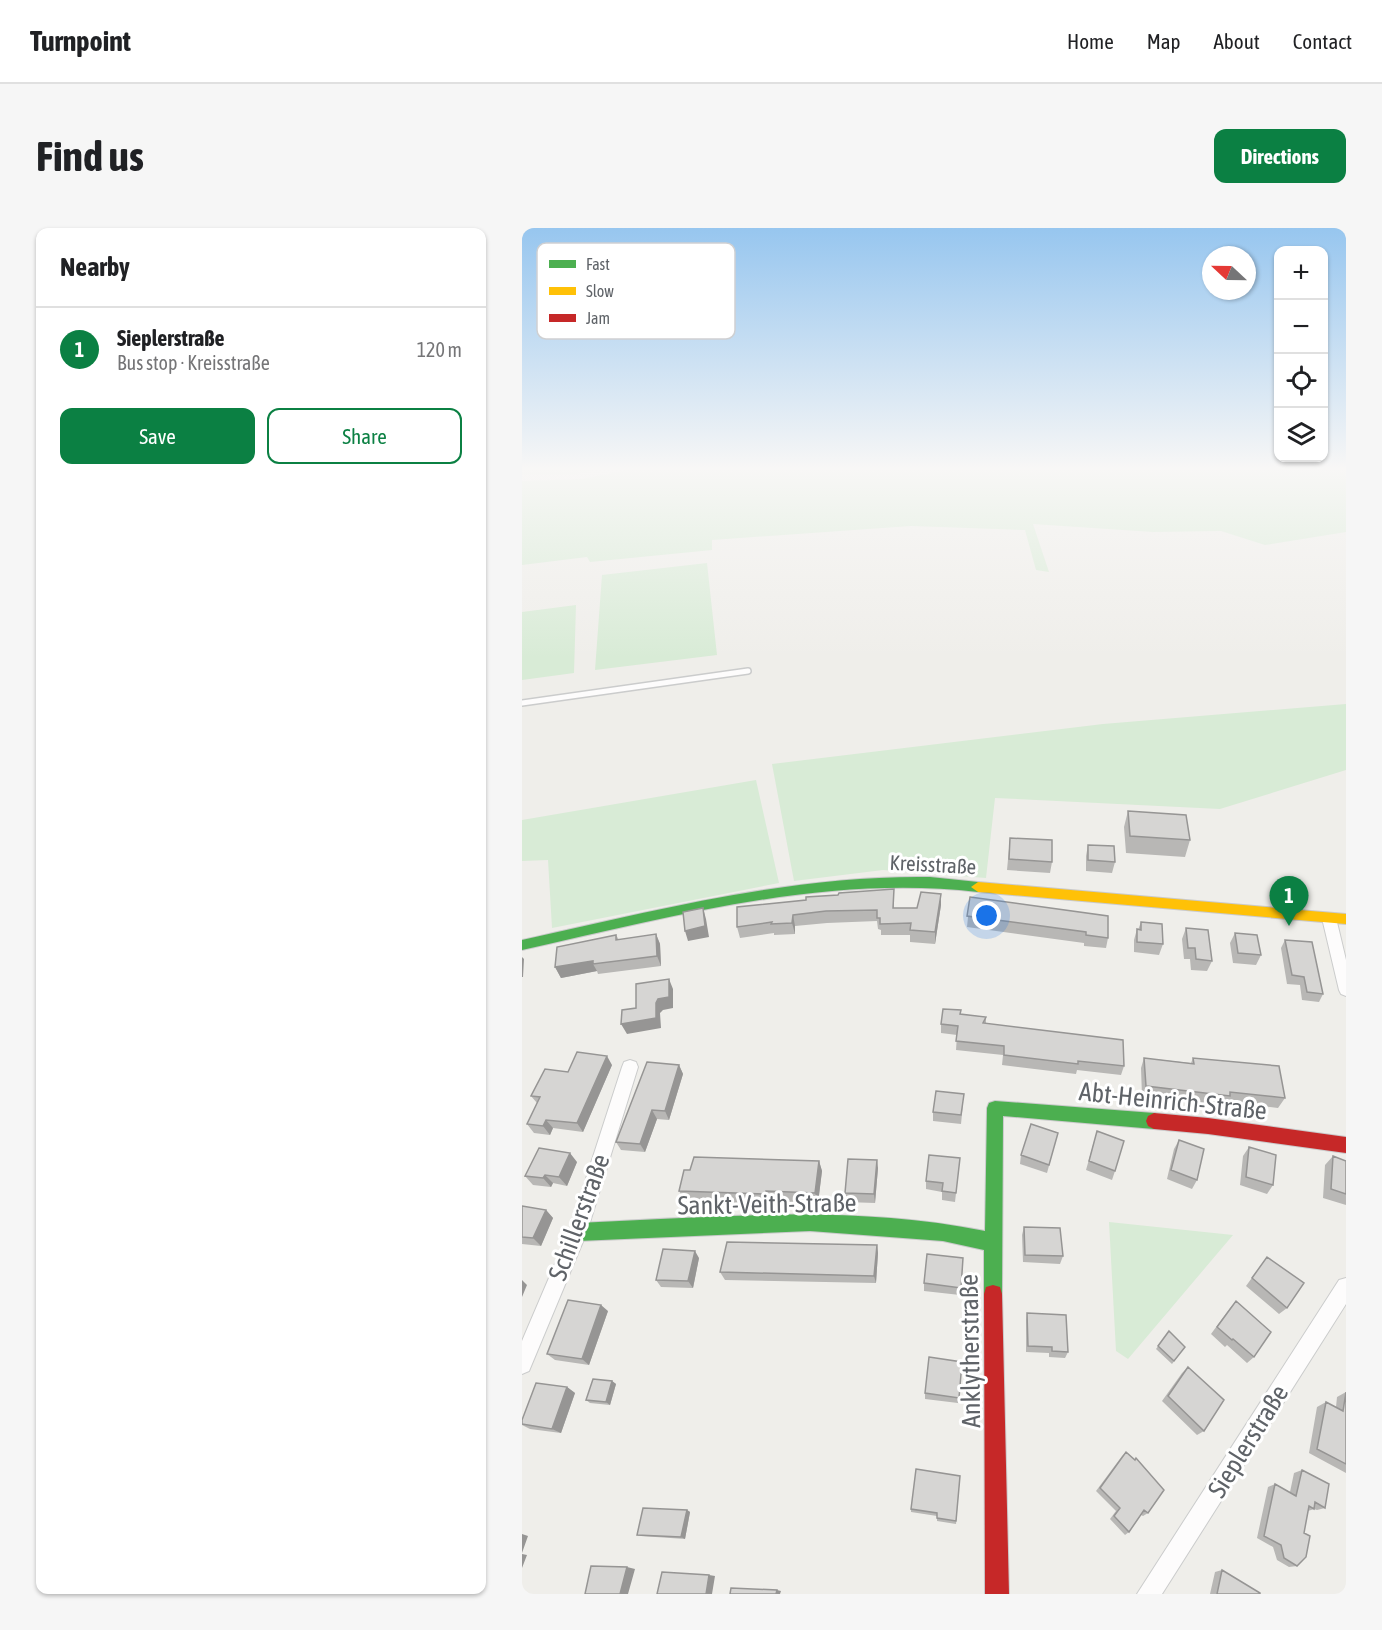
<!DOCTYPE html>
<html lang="en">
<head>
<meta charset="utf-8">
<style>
  :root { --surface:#fff; --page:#f6f6f6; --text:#202124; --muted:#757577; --line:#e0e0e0; --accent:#0b8043 }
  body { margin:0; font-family:"Asap Condensed",sans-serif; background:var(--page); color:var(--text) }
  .controls { position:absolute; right:18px; top:18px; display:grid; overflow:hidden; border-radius:12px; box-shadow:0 2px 4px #0004 }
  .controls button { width:54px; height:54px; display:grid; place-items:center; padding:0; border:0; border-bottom:2px solid var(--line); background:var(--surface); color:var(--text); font:30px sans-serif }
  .compass { position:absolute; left:680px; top:18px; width:54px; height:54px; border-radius:50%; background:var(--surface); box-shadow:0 2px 4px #0004; rotate:292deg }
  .you { position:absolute; left:465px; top:688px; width:21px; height:21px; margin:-15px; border:4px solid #fff; border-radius:50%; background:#1a73e8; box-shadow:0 0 0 9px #1a73e833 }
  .badge { display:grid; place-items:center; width:39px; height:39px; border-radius:50%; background:var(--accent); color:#fff; font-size:20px; font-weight:700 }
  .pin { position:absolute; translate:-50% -50px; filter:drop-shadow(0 2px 3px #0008) }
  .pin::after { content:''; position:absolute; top:32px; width:21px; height:18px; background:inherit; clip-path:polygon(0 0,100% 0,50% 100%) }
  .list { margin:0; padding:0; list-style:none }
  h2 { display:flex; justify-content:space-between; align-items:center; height:78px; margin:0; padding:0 24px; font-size:26px }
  h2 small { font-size:20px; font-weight:400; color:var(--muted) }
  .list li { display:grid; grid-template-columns:39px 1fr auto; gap:18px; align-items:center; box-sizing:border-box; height:84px; padding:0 24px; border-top:2px solid var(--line) }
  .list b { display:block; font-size:22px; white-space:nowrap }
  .list p { margin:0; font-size:20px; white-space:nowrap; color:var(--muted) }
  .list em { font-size:20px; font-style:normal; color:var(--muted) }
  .actions { display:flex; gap:12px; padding:18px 24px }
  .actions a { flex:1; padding:14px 0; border:2px solid var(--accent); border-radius:12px; text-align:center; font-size:21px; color:var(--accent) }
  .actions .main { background:var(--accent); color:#fff }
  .icon { flex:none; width:33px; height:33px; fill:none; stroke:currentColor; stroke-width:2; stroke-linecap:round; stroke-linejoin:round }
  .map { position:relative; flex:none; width:824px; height:1366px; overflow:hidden; border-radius:12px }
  header { display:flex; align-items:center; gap:36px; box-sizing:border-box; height:84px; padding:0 30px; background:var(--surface); border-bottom:2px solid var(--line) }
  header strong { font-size:28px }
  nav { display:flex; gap:33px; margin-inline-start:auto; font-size:21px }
  .intro { display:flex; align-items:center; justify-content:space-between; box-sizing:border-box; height:144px; padding:0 36px }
  h1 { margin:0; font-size:42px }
  .button { padding:15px 27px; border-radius:12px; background:var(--accent); color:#fff; font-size:21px; font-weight:700 }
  main { display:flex; gap:36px; padding:0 36px }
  aside { flex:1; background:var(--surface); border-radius:12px; box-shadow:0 2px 4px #0004 }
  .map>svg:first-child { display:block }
  .green { fill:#d8ebd6 }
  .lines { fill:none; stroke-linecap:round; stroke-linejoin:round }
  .lane-casing { stroke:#cbcccc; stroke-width:8 }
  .street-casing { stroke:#cbcccc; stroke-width:2 }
  .fast-casing { stroke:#cacacb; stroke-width:2 }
  .slow-casing { stroke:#cacacb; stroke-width:2 }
  .jam-casing { stroke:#cacacb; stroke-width:2 }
  .lane { stroke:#fdfcfc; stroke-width:5 }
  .street { fill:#fdfcfc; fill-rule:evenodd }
  .fast { fill:#4caf50; fill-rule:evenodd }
  .slow { fill:#ffc107; fill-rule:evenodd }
  .jam { fill:#c62828; fill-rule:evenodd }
  .wall { fill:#b8b7b5 }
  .shaded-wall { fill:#969594 }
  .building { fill:#d6d5d3; stroke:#969594; stroke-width:1.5 }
  .labels { text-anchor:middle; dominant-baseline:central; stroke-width:6; stroke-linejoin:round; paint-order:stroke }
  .street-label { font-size:21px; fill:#5f6368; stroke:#fff }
  .near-street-label { font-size:26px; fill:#5f6368; stroke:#fff }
  .key { fill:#fff; stroke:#cfd0d2; stroke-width:1.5 }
  .key-label { font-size:16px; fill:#5f6368 }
</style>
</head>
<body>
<header>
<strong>Turnpoint</strong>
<nav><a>Home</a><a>Map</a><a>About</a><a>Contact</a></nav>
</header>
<div class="intro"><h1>Find us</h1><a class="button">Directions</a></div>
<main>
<aside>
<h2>Nearby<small></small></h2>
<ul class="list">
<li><span class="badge">1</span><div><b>Sieplerstraße</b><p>Bus stop · Kreisstraße</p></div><em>120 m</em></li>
</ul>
<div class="actions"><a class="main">Save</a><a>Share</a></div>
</aside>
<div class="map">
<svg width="824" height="1366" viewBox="0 0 824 1366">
  <rect width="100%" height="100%" fill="#efeeea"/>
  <path class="green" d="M0 239H86L54 246H0Z
    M121 239H824V304L743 317 699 303 631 304 511 296 527 344 514 342 503 302 389 298 190 312V322L68 334 65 329 0 337V253L60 251Z
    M185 335 195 427 73 442 80 347Z
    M54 377 52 445 0 452V384Z
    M824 476V542L698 581 473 570 464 650 361 642 272 653 250 536 581 496Z
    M234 552 257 655 30 700 26 632 0 633V592Z
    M587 994 711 1007 606 1131 594 1123Z"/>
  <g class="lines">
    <defs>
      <path id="lane" d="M0 475 226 443"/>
      <path id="street" d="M807 685 812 686 814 690 824 732V768L819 766 817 762 800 690 802 686Z
        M108 832 114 834 116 839 65 1004 7 1143 0 1146V1113L47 1003 100 839 102 834Z
        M824 1050V1076L640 1366H615L817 1052Z"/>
      <path id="fast" d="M408 649 456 654 463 659 456 664C302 646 149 689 0 722V712C134 682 270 647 408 649Z
        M473 873 632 885 638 888 640 893 638 898 632 901 481 888 480 1066 478 1073 471 1075 464 1073 462 1066V1022L421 1013 288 1003 56 1013 50 1010 47 1004 50 998 56 995C192 989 328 976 463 1003L465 880 467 875Z"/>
      <path id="slow" d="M456 654 824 686V696L456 664 449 659Z"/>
      <path id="jam" d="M632 885 686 890 824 909V925L686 906 632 901 626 898 624 893 626 888Z
        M471 1057 478 1059 480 1066 487 1366H463L462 1066 464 1059Z"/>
    </defs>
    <use href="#lane" class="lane-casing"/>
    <use href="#street" class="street-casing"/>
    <use href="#fast" class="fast-casing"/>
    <use href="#slow" class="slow-casing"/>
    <use href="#jam" class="jam-casing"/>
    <use href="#lane" class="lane"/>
    <use href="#street" class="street"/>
    <use href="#fast" class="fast"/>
    <use href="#slow" class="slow"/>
    <use href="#jam" class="jam"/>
  </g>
  <path class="wall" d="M606 583 668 612 663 629 604 625 602 599Z
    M488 610 530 634 528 645 485 642Z
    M566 617 593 634 590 645 564 643V628Z
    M372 661V680H395L419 677 413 716 388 714V707H359V702L356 701 355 693 305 695 273 698V706L252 707V705L218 710 215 699 284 672 316 667Z
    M448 669 586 710 584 720 562 718V715L445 699Z
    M619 694 641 716 637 727 612 724V712L615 701 616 702Z
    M664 700 690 733 685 743 669 742 668 731H662L660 711Z
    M713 705 739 727 734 737 711 735 708 715Z
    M134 706 138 716 139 738 76 746 75 743 39 750 33 739 94 707 97 712Z
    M763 712 801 766 797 774 780 772 778 757 765 756 759 720Z
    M439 786 464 789V796L602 838 599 847 555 842 554 846 480 837 481 827 434 822 435 807 419 805V796Z
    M622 830 669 835 671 830 763 870 756 880 705 874 703 878 620 868 619 840Z
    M90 837 61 904 31 900 28 907 12 905 5 896 15 875 9 868 46 844Z
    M157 837 161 846 147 892 135 891 123 924 99 922 94 914Z
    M441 876 439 896 411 893V884Z
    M575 903 593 943 590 952 564 942Z
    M536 905 525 945 498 936 499 927Z
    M657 912 675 952 670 961 645 951 652 921Z
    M727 919 751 957 745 966 718 957 721 928Z
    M811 928 824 933V977L801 970 803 937Z
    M438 930 433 974 420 972V964L404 961V953Z
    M297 933 300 943 296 975 248 973V976L163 973 157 963 168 942Z
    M55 934 45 958 31 955 29 959 11 957 3 948Z
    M356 940 353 975 324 974 323 965Z
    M0 978 24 982 31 990 19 1018 0 1016Z
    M502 999 541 1028 538 1036 501 1034 500 1007Z
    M355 1017 356 1025 354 1055 203 1052 198 1044Z
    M745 1029 765 1080 757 1086 724 1058Z
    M177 1030 171 1060 139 1059 134 1052Z
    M441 1030 438 1067 402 1063V1055Z
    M714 1073 732 1129 725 1135 705 1117 703 1119 689 1106 708 1080Z
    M86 1083 67 1137 33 1132 25 1126Z
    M505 1085 546 1124 543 1130 527 1129V1125L504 1124V1092Z
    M647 1103 663 1119 650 1136 634 1121Z
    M440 1134 436 1175 403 1171V1165Z
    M666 1139 682 1203 675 1207 640 1173 660 1145Z
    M90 1153 94 1156 88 1177 68 1175 64 1172Z
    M45 1159 53 1165 39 1205 8 1201 0 1197V1192Z
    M824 1164V1245L787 1225 795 1179 804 1174 814 1179 815 1169Z
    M604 1224 613 1232 626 1285 621 1288 619 1287 607 1304 603 1307 588 1291 594 1283 574 1263 600 1228Z
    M780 1242 803 1280 795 1282 792 1281 786 1283 775 1338 767 1339 755 1332 751 1319 735 1310 746 1259 753 1256 768 1264 772 1245Z
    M438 1248 434 1296 415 1293V1288L389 1284V1281Z
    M165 1282 168 1284 163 1311 119 1308 115 1307Z
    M700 1342 738 1366H688L693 1344Z"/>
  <path class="shaded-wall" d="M419 666V677L413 716V704Z
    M181 680 184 691 187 709 166 713 163 703Z
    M271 687 273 698V706L270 695Z
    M134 706 138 716 139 738 135 728Z
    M0 729 2 731 1 749H0Z
    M71 733V736L75 743 39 750 33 739Z
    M147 751 151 761V780L141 782 138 785 139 800 105 806 99 796 134 775Z
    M85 828 90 837 61 904 55 895Z
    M157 837 161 846 147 892 143 883Z
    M130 882 135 891 123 924 118 916Z
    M24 892 31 900 28 907 21 898Z
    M48 925 55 934 45 958 37 949Z
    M355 932 356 940 353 975 352 966Z
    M297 933 300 943 296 975 293 965Z
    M23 947 31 955 29 959 21 950Z
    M244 963 248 973V976L244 966Z
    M24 982 31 990 19 1018 11 1010Z
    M355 1017 356 1025 354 1055 352 1048Z
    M173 1023 177 1030 171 1060 166 1053Z
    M0 1052 5 1057 0 1069Z
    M79 1077 86 1083 67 1137 60 1131Z
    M90 1153 94 1156 88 1177 84 1174Z
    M45 1159 53 1165 39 1205 30 1201Z
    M165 1282 168 1284 163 1311 159 1309Z
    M0 1306 6 1308 0 1325Z
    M0 1326 5 1327 0 1340Z
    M105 1339 113 1341 106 1366H98Z
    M187 1347 193 1348 190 1366H184Z
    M255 1362 259 1363 258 1366H254Z"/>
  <path class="building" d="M606 583 664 587 668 612 608 608Z
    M488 610 530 612V634L487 631Z
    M566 617 592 618 593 634 566 632Z
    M372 661 371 680H395L399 664 419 666 413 704 388 702 389 695 358 696V690H355V682L304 683 271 687 270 695 249 696 250 694 215 699V679L284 672V669L316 667 317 665Z
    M448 669 586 688V710L564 707V704L445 688Z
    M181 680 183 698 163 703 161 684Z
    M619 694 640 696 641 716 615 714V701L619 702Z
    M664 700 686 702 690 733 674 731 673 720H666Z
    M713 705 735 707 739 727 716 725Z
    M134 706 135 728 71 736V733L33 739 35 719 94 707V712Z
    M763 712 790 714 801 766 785 764 782 749 770 747Z
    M147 751V769L136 771 134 775V790L99 796 100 782 114 780V756Z
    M421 781 439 782 438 786 464 789 461 795 601 812 602 838 556 833V836L482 827V818L434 813 436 798 419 796Z
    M55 824 85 828 55 895 24 892 21 898 5 896 18 869 9 868 23 841 46 844Z
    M622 830 672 836 671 830 757 838 763 870 708 864V868L624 858Z
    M125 834 157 837 143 883 130 882 118 916 94 914Z
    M414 863 442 866 439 887 411 884Z
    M509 896 536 905 527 937 499 927Z
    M575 903 602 913 593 943 567 933Z
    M657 912 682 921 675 952 649 942Z
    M727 919 754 927 751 957 724 949Z
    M17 920 48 925 37 949 23 947 21 950 3 948Z
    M407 927 438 930 434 965 420 963 421 955 404 953Z
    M811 928 824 933V966L809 961Z
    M172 929 297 933 293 965 244 963V966L157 963 162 942H168Z
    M326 931 355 932 352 966 323 965Z
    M0 978 24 982 11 1010 0 1009Z
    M502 999 538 1000 541 1028 503 1027Z
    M205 1014 355 1017 352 1048 198 1044Z
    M141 1021 173 1023 166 1053 134 1052Z
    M405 1026 441 1030 439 1060 402 1055Z
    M745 1029 782 1055 765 1080 730 1050Z
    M46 1072 79 1077 60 1131 25 1126Z
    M714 1073 749 1104 732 1129 711 1111 710 1112 695 1099Z
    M505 1085 544 1087 546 1124 530 1123V1119L506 1118Z
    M647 1103 663 1119 652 1133 636 1118Z
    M407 1129 440 1134 437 1170 403 1165Z
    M666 1139 702 1172 682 1203 646 1168Z
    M71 1151 90 1153 84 1174 64 1172Z
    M14 1155 45 1159 30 1201 0 1196V1192Z
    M824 1164V1236L795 1221 804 1174 821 1183Z
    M604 1224 613 1232 614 1230 642 1262 626 1285 622 1282 607 1304 592 1288 598 1280 578 1260Z
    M394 1241 438 1248 434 1293 415 1290V1285L389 1281Z
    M780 1242 807 1256 803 1280 793 1274 792 1281 787 1278 782 1305 788 1308 784 1329 775 1338 762 1330 759 1317 742 1308 753 1256 774 1268Z
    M121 1280 165 1282 159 1309 115 1307Z
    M69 1338 105 1339 98 1366H63Z
    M700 1342 738 1365V1366H695Z
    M140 1344 187 1347 184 1366H135Z
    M209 1360 255 1362 254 1366H208Z"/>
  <linearGradient id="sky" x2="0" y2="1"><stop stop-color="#97c6ef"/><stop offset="0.56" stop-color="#f8f7f6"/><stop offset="1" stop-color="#f8f7f6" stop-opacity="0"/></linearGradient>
  <rect width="824" height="430" fill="url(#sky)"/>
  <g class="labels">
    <g class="street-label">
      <text transform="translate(411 636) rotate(3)">Kreisstraße</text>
    </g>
    <g class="near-street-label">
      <text transform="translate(651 873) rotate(6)">Abt-Heinrich-Straße</text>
      <text transform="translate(245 976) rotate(-1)">Sankt-Veith-Straße</text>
      <text transform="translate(57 989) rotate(-70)">Schillerstraße</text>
      <text transform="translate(448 1123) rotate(-91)">Anklytherstraße</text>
      <text transform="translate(726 1213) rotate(-58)">Sieplerstraße</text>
    </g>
  </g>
  <rect x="15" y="15" width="198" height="96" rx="9" class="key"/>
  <rect x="27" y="32" width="27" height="8" fill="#4caf50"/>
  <rect x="27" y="59" width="27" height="8" fill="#ffc107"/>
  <rect x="27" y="86" width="27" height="8" fill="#c62828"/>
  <g class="key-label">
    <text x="64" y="42">Fast</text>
    <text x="64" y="69">Slow</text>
    <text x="64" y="96">Jam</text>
  </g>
</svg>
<div class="controls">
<button>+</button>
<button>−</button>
<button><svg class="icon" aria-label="locate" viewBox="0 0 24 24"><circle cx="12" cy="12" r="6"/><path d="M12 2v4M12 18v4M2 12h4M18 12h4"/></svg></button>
<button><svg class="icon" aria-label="layers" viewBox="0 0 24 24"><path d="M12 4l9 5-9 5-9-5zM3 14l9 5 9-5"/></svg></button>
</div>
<svg class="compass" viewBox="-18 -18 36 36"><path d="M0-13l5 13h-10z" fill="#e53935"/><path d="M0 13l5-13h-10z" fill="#757577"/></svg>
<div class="you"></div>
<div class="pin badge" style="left:767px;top:698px">1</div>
</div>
</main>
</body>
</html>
